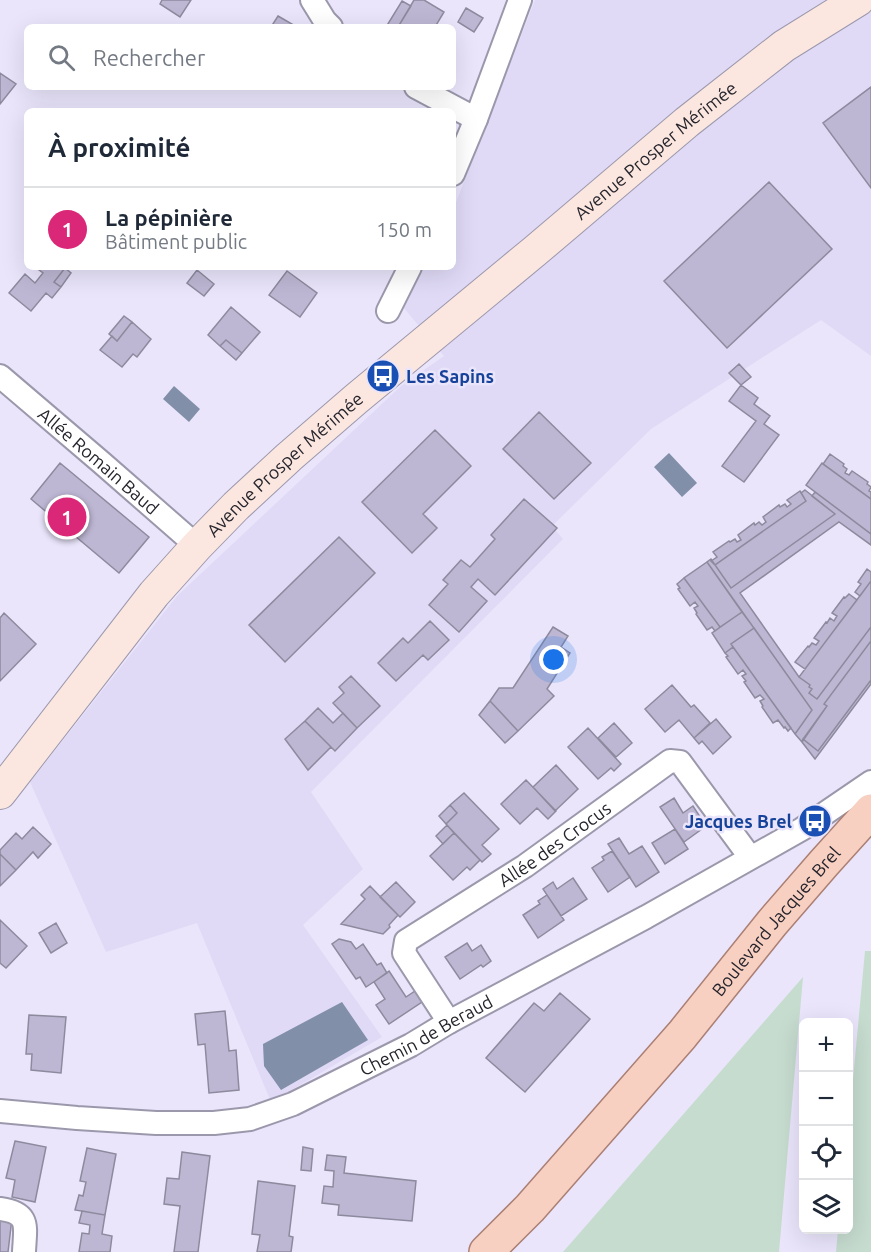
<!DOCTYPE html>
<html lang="fr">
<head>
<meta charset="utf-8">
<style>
  :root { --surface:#fff; --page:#f6f6f7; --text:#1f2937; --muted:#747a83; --line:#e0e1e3; --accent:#db2777 }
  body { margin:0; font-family:Ubuntu,sans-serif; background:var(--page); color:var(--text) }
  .controls { position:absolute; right:18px; bottom:18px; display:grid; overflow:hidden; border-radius:9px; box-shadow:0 6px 24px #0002 }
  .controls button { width:54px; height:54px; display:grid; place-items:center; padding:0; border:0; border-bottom:2px solid var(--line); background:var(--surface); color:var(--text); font:30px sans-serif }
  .you { position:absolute; left:554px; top:660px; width:21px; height:21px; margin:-15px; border:4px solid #fff; border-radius:50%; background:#1a73e8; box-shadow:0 0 0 9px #1a73e833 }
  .badge { display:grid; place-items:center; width:39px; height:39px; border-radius:50%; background:var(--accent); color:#fff; font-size:20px; font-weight:700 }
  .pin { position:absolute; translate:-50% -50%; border:3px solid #fff; box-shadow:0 2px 6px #0006 }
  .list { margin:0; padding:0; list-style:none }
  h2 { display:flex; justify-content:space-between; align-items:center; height:78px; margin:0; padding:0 24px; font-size:26px }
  h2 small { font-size:20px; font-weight:400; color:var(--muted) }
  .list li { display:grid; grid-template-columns:39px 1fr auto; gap:18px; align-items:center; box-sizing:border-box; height:84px; padding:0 24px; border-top:2px solid var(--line) }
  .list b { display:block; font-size:22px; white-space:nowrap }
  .list p { margin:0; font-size:20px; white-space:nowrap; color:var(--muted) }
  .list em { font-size:20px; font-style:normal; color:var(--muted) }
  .icon { flex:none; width:33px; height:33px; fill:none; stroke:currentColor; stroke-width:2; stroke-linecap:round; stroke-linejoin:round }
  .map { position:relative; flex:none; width:871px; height:1252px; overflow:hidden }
  .search { position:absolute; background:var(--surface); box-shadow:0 6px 24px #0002; left:24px; top:24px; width:432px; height:66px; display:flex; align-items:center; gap:15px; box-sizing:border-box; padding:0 21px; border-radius:9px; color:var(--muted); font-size:22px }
  .panel { position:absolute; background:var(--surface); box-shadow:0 6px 24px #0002; left:24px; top:108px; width:432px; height:162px; border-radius:9px }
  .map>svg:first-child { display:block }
  .built { fill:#e0daf7 }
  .green { fill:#c6dccf }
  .water { fill:#818fa8 }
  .building { fill:#beb7d4; stroke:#8e8a9e; stroke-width:1.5 }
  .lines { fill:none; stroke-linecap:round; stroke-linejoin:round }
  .street-casing { stroke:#9c98ac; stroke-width:26 }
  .secondary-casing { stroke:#9c98ac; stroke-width:34 }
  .primary-casing { stroke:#ab7f73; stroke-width:36 }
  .street { stroke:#fff; stroke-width:22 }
  .secondary { stroke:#fbe7e0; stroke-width:32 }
  .primary { stroke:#f7d0c2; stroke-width:33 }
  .labels { text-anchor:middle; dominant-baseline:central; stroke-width:5; stroke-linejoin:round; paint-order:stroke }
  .street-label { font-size:18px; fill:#26242c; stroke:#eae5fb }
  .transit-label { font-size:18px; font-weight:bold; fill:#164399; stroke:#eae5fb; text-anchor:start }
</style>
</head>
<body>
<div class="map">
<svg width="871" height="1252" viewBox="0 0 871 1252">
  <rect width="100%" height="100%" fill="#eae5fb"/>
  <path class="built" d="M535 0H871V356L821 320 651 429 552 526 563 539 311 792 363 869 303 925 382 1037 271 1102 197 923 106 952 30 782 177 596 401 386 444 356 403 307 424 267H453V210Z"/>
  <path class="green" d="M865 951H871V1252H836L838 1230H848L849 1122Z
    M803 977 779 1252H563Z"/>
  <path class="water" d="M174 386 200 409 189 422 163 399Z
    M669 453 697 483 682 497 654 467Z
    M342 1002 368 1040 281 1090 264 1066 263 1044Z"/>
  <path class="building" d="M162 0H191L180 17 160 4Z
    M414 0H424L444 12 435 27H398Z
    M402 1 411 6 398 27H386Z
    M466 8 483 18 474 32 458 22Z
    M278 16 297 27H271Z
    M0 73 16 84 0 104Z
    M871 87V188L823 123Z
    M769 182 832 249 727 348 664 281Z
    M35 267H64L65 268 54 282 61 287 52 298 46 293 31 311 9 293 25 274 35 283 43 273Z
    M65 268 71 273 61 287 54 282Z
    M197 270 214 284 204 296 187 283Z
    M287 271 317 293 300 317 269 295Z
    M231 307 260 332 242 353 226 340 220 346 208 335Z
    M124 316 132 322 117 341 109 334Z
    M132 322 151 339 137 357 133 354 122 367 100 350 112 336 117 341Z
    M226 340 242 353 236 360 220 346Z
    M739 364 751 377 741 385 729 373Z
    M741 385 758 398 754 404 770 416 764 424 779 435 744 482 722 466 756 421 729 401Z
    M539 412 591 463 554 499 503 449Z
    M435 430 471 466 423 514 437 528 412 553 362 502Z
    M830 454 844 464 843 466 847 469 845 473 849 475 852 471 868 482 867 484 871 487 869 491 871 492V499L823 464Z
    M60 463 149 537 119 573 31 499Z
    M822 463 871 499V534L806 485Z
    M805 490 835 514 731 588 715 565 806 501 801 493Z
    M800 491 806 501 715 565 711 561 717 557 713 552 729 541 730 542 735 539 737 542 741 540 738 535 754 523 755 525 759 522 762 525 766 522 763 517 779 505 780 507 785 504 787 507 791 504 787 500Z
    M815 492 871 534V545L839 522 740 593 799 677 810 685 809 687 812 689 809 693 817 699 871 627V641L824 704 827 706 802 742 795 734 812 710 707 562 711 559 731 588 835 514 812 496Z
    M524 499 557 528 495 595 478 579 471 587 487 601 459 632 429 605 448 584 443 580 461 560 470 567 495 539 491 535Z
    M339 537 375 573 285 662 249 625Z
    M707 562 742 612 720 627 684 578Z
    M867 569 871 572V581L860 596 855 592 861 584 858 582Z
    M684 578 720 627 715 631 712 627 707 630 696 614 697 613 694 608 698 606 695 602 690 606 678 589 680 588 677 584Z
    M871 581V627L817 699 809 693 812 689 809 687 810 685 799 677Z
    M849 594 857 600 805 669 795 662 808 646 809 647 812 643 816 645 819 641 814 638 826 622 827 623 830 618 834 621 837 616 832 613 844 597 845 598Z
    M742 612 754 628 731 644 733 647 725 653 712 633Z
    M4 613 36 644 0 681V618Z
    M430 621 449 640 428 660 423 655 396 681 378 663 403 638 408 643Z
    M553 627 568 636 561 647 570 653 547 689 554 696 518 731 490 701 499 688H513Z
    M754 628 812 710 795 734 731 644Z
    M871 641V680L818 751 803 739 827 706 824 704Z
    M733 647 791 728 788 731 785 727 784 728 778 720 773 723 762 707 763 706 760 701 764 699 760 695 755 698 744 682 746 681 742 676 746 674 743 670 738 674 726 657 728 656 725 653Z
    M351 676 380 706 357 728 333 703 344 693 339 687Z
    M871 680V684L815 759 802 742 803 739 818 751Z
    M672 685 691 707 694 705 710 723 694 738 679 720 665 732 645 709Z
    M490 701 518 731 505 743 479 715Z
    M318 708 333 723 343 713 357 728 335 751 305 721Z
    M716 719 731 737 713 754 702 741 699 744 694 738Z
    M305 721 331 747 308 770 285 739Z
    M614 723 632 743 616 757 598 738Z
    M588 728 621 764 614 771 611 768 598 779 568 747Z
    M556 765 578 789 555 811 533 787Z
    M526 780 556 811 548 819 537 808 520 824 501 804Z
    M464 793 499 829 482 845 491 854 482 862 446 824 457 813 450 805Z
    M674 798 683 813 693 806 706 826 684 842 660 807Z
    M450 805 457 813 446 824 439 816Z
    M447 825 454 833 443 844 436 836Z
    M33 827 51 844 38 858 33 852 16 870 0 854V850L16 833 22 839Z
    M675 829 688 849 665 864 652 843Z
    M454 833 480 860 470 870 467 867 453 880 430 856Z
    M619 838 629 854 642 846 659 872 636 887 608 844Z
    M612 851 630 877 608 892 592 868 604 860 602 857Z
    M0 854 16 870 0 886Z
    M573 878 587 899 561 916 543 889 553 882 557 889Z
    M396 882 415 902 400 917 380 897Z
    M370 886 398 915 389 925 390 927 383 934 341 924 365 899 361 895Z
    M547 895 564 920 538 938 523 915 540 904 538 901Z
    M0 920 27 946 6 968 0 963Z
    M56 923 67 943 51 953 39 933Z
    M339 939 351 942 356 949 363 944 377 965 381 963 387 973 366 987 360 977 356 979 332 944Z
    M467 943 472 951 481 945 491 961 483 967 481 965 460 979 445 957Z
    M389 971 406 997 415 991 422 1002 389 1024 376 1005 385 999 374 982Z
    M560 993 590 1019 525 1092 486 1058 534 1003 544 1011Z
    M225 1011 229 1051 236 1050 239 1090 209 1093 205 1044 198 1045 195 1014Z
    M29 1015 66 1017 61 1073 31 1070 32 1054H26Z
    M15 1141 46 1147 35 1202 12 1197 15 1180 6 1178Z
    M303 1147 313 1149 311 1171 301 1170Z
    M87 1148 116 1154 105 1215 75 1210 79 1195 83 1196 86 1182 80 1181Z
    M182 1152 210 1156 198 1252H174L180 1206 164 1204 167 1178 179 1179Z
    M327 1155 346 1157 344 1173 416 1181 412 1221 338 1215 339 1205 322 1203 324 1186 333 1187 334 1171 325 1170Z
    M258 1181 295 1186 289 1236 293 1237 291 1252H257L260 1235 252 1234Z
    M82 1211 105 1215 102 1234 112 1236 110 1252H79L82 1233 89 1234 90 1225 79 1223Z
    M0 1216 12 1218 8 1252H0Z"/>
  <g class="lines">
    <defs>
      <g id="street">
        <path d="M312 0 325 21 331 27"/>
        <path d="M416 87 476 119"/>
        <path d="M453 174 476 119 520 0"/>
        <path d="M388 311 410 267"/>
        <path id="s1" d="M0 376 102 463 197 546"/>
        <path id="s2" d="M449 1022 404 953 406 941 525 866 670 761 680 762 750 857"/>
        <path id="s3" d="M0 1111 77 1118 156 1123H214L250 1119 293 1104 411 1045 449 1022 646 917 802 829 871 782"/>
        <path d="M0 1209C31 1213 25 1227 24 1252"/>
      </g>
      <g id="secondary">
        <path id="s4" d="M0 793 154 594 197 546 236 506 289 457 356 399 535 251 687 122 784 46 858 0"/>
      </g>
      <g id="primary">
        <path id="s5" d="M486 1252 530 1208 682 1035 772 923 824 863 871 811"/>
      </g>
    </defs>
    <use href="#street" class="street-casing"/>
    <use href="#secondary" class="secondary-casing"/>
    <use href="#primary" class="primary-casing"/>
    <use href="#street" class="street"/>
    <use href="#secondary" class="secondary"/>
    <use href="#primary" class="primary"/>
  </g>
  <defs>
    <symbol id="bus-disc" viewBox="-11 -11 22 22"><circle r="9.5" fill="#1a4fb4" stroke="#eae5fb"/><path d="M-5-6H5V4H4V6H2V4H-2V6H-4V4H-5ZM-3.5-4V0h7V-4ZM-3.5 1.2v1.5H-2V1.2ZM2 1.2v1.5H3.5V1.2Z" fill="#fff"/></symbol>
  </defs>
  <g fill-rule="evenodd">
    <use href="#bus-disc" x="364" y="357" width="38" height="38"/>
    <use href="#bus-disc" x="796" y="802" width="38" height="38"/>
  </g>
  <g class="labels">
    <g class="street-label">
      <text stroke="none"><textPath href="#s4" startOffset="922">Avenue Prosper Mérimée</textPath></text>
      <text stroke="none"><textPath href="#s1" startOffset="130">Allée Romain Baud</textPath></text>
      <text stroke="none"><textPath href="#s4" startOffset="436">Avenue Prosper Mérimée</textPath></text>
      <text stroke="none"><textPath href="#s2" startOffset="272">Allée des Crocus</textPath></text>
      <text stroke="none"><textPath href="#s5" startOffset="440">Boulevard Jacques Brel</textPath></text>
      <text stroke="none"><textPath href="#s3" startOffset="446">Chemin de Beraud</textPath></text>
    </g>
    <g class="transit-label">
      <text x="406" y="376">Les Sapins</text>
      <text x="792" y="821" text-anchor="end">Jacques Brel</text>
    </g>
  </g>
</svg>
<div class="controls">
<button>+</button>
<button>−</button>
<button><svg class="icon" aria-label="locate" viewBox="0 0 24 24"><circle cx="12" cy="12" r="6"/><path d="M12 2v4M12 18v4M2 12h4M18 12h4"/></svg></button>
<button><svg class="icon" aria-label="layers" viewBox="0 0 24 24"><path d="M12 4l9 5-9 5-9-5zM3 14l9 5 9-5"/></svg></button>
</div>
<div class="you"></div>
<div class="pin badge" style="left:67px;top:517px">1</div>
<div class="search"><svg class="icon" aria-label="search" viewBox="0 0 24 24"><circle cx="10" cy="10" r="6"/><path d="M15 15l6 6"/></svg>Rechercher</div>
<section class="panel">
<h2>À proximité<small></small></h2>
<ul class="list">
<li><span class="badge">1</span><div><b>La pépinière</b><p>Bâtiment public</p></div><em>150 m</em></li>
</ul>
</section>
</div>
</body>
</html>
